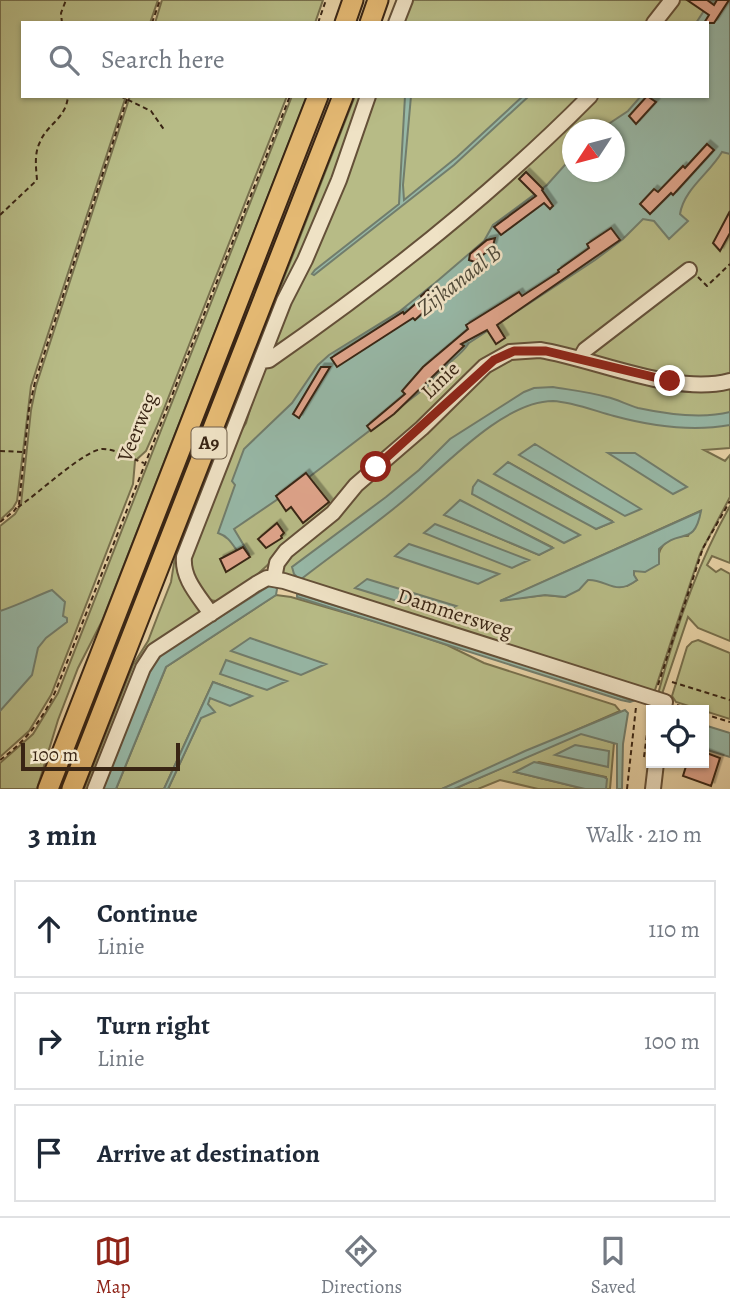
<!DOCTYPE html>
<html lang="en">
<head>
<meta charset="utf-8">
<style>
  :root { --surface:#fff; --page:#f6f6f7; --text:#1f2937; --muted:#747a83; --line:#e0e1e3; --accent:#8f2418 }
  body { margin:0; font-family:Alegreya,serif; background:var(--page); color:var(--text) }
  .controls { position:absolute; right:21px; bottom:21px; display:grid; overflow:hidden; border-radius:0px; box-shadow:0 2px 5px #0004 }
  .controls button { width:63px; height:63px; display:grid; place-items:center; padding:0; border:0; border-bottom:2px solid var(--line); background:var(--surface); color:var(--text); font:35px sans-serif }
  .compass { position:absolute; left:562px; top:119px; width:63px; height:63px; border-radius:50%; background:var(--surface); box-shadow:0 2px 5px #0004; rotate:234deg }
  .scale { position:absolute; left:21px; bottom:18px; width:159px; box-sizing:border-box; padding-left:7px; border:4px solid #392514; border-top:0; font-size:19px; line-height:24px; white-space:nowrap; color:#392514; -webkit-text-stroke:5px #efe2c5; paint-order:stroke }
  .stop { position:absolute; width:21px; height:21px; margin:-16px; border:5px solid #8f2418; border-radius:50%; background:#fff }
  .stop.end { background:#8f2418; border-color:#fff; box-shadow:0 2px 7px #0008 }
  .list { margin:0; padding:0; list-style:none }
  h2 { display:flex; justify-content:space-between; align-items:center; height:91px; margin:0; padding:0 28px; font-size:30px }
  h2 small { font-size:23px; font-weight:400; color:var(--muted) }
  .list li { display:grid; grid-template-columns:46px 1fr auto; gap:21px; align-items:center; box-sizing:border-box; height:98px; margin:0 14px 14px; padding:0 14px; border:2px solid var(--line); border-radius:0px }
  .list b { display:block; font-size:26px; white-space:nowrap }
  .list p { margin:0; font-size:23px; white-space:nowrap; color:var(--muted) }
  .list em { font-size:23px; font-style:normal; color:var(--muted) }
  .icon { flex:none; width:38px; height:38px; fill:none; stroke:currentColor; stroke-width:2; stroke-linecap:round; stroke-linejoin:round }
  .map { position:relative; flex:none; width:730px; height:789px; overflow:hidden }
  .search { position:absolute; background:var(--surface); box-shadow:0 2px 5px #0004; left:21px; right:21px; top:21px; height:77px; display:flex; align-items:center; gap:18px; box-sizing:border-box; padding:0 24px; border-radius:0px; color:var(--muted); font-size:26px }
  .sheet { height:427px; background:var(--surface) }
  nav { display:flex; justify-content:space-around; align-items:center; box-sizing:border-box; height:98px; border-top:2px solid var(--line); background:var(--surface); font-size:19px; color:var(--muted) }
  nav a { display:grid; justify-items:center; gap:4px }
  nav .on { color:var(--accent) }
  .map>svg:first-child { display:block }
  .green { fill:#b7bb86; stroke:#78704d; stroke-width:2; fill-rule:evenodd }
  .water { fill:#97b8a7; stroke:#717d6c; stroke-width:2 }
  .building { fill:#e0a58c; stroke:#392514; stroke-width:2; filter:url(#shadow) }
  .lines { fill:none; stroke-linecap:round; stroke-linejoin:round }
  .minor-casing { stroke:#645038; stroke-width:18 }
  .highway-casing { stroke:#392514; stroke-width:23 }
  .path { stroke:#392514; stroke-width:2; stroke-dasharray:5 3.5; stroke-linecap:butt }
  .minor { stroke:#efe2c5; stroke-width:14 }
  .highway { stroke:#e4b973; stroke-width:19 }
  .route { stroke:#8f2418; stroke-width:9 }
  .labels { text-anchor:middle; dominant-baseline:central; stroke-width:5; stroke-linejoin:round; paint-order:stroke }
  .shield { fill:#efe2c5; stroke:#705e49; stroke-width:2 }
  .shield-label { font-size:19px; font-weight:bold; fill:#392514 }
  .street-label { font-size:21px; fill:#392514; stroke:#efe2c5 }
  .water-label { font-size:23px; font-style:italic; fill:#504a39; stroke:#efe2c5 }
</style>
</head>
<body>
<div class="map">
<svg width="730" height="789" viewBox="0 0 730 789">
  <defs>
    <filter id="shadow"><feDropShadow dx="3.5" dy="-3.5" stdDeviation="0" flood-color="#0004"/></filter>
  </defs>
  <rect width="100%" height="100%" fill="#e7d2a6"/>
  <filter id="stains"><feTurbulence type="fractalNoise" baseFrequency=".00286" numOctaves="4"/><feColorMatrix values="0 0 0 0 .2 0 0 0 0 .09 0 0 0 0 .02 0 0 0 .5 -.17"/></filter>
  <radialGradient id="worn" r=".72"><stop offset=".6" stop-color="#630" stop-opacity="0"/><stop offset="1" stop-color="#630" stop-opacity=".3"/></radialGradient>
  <path class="green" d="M0 0H158L150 23H23V96H126L31 386 17 501 13 508 0 520Z
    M162 0H323L315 23H155Z
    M408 0H669L651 23H403Z
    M675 0H730V378L676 379 591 356 687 265 572 353 508 350C431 417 354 483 280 553 269 564 232 600 216 601 203 601 193 575 187 565L236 439 246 423 262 369 303 339 593 96H707V23H657ZM572 130H614V172H572Z
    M130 96H287L158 424 146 451 135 461 133 484 51 695 29 731 0 757V526L15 514 21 504 31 410 36 386Z
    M292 96H307L102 621 78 668 58 720 37 789H0V763L33 734 58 693Z
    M355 96H365L181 553 202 613 154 648 93 789H84L133 665 148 641 158 615 171 582 175 557Z
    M372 96H586L470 204 279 346 273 341Z
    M539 356 730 385V448L704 450 725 461 730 455V497L700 554 654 693 284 574 281 564 355 489 490 372 507 360ZM508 462 612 521V522L596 529ZM460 501 552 547V548L539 555 445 515ZM700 511 688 536C672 535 659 544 658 559L634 571 633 575 637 580 627 586 593 579 588 580 565 597 545 595 503 600ZM356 587 454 606V607L439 614Z
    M730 506V563L712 556 707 565 716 572 721 569 730 574V641L698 628 688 617 662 694H658C675 630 697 564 730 506Z
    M276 595 291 597 394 627 447 645 484 663 615 705 620 711 442 789H168L210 698 251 696 213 682 164 789H116L166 667Z
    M698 640 730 653V719L676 702 672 696 687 647 692 642Z
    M581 733 614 743 610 789H606V777L539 762 515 772 585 789H538L500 780 478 789H454Z"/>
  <path class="water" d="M711 0H730V154L722 152C709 174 684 189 680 214L688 221 669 239 654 221 643 219 623 239 595 260 469 343C458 360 441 365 429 385L300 484 234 529 249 554 243 558C234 549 231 537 218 533L235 485 232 481 244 449 292 403 318 365 329 355 400 311 435 283 484 241 493 225 547 185 572 157V172H614V130L601 129 628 111 641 96H707V23H696Z
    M405 96H411L403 185 404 200 457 157 523 96H529L454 165 314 275 312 274 315 270 399 204Z
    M553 387C571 390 589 392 607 397 617 399 627 405 638 408 666 414 702 419 730 412V425C692 432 651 426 614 416 595 411 573 402 553 401 500 401 437 475 397 506 365 532 332 555 300 580L294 574 292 567 386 497 419 470 450 439 524 392 534 388Z
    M535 444 641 509 625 516 519 455Z
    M608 453H635L687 487 673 494Z
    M508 462 513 465 613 522 596 529 494 474Z
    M478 480 580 535 564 543 472 494 473 487Z
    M460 500 553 548 539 555 444 515Z
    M701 511C694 548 680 527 659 549V564L645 572 634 571V575L637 580C615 597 607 579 588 580L579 590 565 597 545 595 500 601Z
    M435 524 529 560 512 568 424 533Z
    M409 544 499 574 478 584 395 556Z
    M367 579 456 606 439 614 355 588Z
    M269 586H275L277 589 276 595 166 667 116 789H103L152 665 162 654Z
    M52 590 65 602 63 616 67 618V622L46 638 38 648 32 675 0 711V611C18 605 34 597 52 590Z
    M297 594 498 655 633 701 630 702 621 700 297 597Z
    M250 638 326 664 301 675 231 651Z
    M226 660 287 681 267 690 220 674Z
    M213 682 252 696 230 706 210 698 208 704 215 712 201 718 168 789H164Z
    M625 710 628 713 623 744 622 789H617V744L581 734 454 789H442L525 751Z
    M704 725 730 733V757L704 749Z
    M575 745 609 751 608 767 555 755Z
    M534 762 604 777 607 779 606 789H585L515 772Z"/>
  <path class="building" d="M687 0H707L714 5 717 0H729L714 23H704L709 15Z
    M647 96 656 102 636 124 629 116Z
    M707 144 714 150 673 195 671 193 650 214 640 204 654 189 658 192 683 166 685 168Z
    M526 172 543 189 542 190 553 206 550 209 544 203 501 235 494 227 536 196 519 179Z
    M730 211V233L720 251 713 243Z
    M611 228 620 240 497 325 505 338 496 344 487 330 461 344 464 346 394 414 371 431 367 426 405 394 402 391 423 367 468 329 466 325 519 292 522 296 559 272 558 270 589 248 587 244Z
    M495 238 493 246 475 262 469 260 470 254 487 240Z
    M428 290 437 300 415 320 413 318 337 367 331 358 403 312 404 314 422 298 421 296Z
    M321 367H330L299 418 293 414Z
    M306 473 329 502 303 523 291 507 286 511 276 496Z
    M277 523 284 533 281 536 282 538 266 548 258 539Z
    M243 547 250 557 226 572 220 559Z
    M704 752 720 758 711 786 683 776 687 763H704Z"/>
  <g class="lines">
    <defs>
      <path id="minor" d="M396 23 405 0
        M654 23 672 0
        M580 359 585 350 689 270
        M261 361 269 360C383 281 492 195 590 96
        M274 578 277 563 286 551 333 513 356 485 422 428 485 366 510 352 540 350C596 359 675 396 730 381
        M211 614C199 596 182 579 184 557L284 301 305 260 339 180 368 96
        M95 789 143 668 154 651 256 584 267 578 284 581 665 702 663 710
        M653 789 656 763"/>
      <path id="highway" d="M345 23 353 0
        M370 23 378 0
        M48 789 318 96
        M72 789 343 96"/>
    </defs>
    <use href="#minor" class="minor-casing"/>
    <use href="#highway" class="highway-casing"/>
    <path class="path" d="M62 23 61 13 66 0
      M152 23 160 0
      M318 23 326 0
      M120 96 151 111 165 131
      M0 215 37 180C36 167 34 154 40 142 47 124 66 119 68 96
      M698 277 707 286 730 264
      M0 451 23 452
      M18 507C37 495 85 449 103 449 116 449 132 459 144 463
      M0 522 14 511 19 504 29 409 35 382 128 96
      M672 682 730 700
      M658 685 703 548 730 501
      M677 705 693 710
      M704 714 730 722
      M644 757 650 711
      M0 760C26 741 43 719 56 690L290 96
      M627 789 636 707"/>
    <use href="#minor" class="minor"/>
    <use href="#highway" class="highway"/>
  </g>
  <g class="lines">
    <path class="route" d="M376 467 494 360 514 351H546L670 381"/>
  </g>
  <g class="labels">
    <rect class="shield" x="191.5" y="427.5" width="35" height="31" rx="5"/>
    <g class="shield-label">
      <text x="209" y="443">A9</text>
    </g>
    <g class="street-label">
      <text transform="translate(440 380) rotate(-44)">Linie</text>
      <text transform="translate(137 427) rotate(-68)">Veerweg</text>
      <text transform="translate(455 613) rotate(18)">Dammersweg</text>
    </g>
    <g class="water-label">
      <text transform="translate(459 280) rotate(-38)">Zijkanaal B</text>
    </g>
  </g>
  <rect width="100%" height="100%" filter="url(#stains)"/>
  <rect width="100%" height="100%" fill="url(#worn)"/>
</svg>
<div class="controls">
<button><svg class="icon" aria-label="locate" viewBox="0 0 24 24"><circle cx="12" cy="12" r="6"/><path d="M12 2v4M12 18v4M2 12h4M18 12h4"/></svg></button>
</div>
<svg class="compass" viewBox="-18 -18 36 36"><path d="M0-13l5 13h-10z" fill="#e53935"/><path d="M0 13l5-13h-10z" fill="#747a83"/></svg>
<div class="scale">100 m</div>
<div class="stop" style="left:376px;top:467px"></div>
<div class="stop end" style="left:670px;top:381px"></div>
<div class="search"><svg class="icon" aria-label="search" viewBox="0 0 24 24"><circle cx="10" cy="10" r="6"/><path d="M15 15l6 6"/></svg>Search here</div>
</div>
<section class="sheet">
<h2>3 min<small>Walk · 210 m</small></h2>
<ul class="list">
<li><svg class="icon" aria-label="ahead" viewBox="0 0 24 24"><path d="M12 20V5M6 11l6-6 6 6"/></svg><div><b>Continue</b><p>Linie</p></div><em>110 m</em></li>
<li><svg class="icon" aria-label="right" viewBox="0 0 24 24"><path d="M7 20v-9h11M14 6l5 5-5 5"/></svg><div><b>Turn right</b><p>Linie</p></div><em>100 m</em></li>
<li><svg class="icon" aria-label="arrive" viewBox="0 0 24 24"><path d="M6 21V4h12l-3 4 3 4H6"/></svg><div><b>Arrive at destination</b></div></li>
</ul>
</section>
<nav>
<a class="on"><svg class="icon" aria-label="map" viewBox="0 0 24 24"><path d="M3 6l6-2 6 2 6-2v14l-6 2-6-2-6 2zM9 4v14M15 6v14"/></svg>Map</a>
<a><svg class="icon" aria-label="directions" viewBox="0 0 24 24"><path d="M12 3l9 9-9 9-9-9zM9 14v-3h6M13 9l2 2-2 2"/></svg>Directions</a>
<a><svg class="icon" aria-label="saved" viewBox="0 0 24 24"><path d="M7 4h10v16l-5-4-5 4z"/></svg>Saved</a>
</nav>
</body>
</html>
